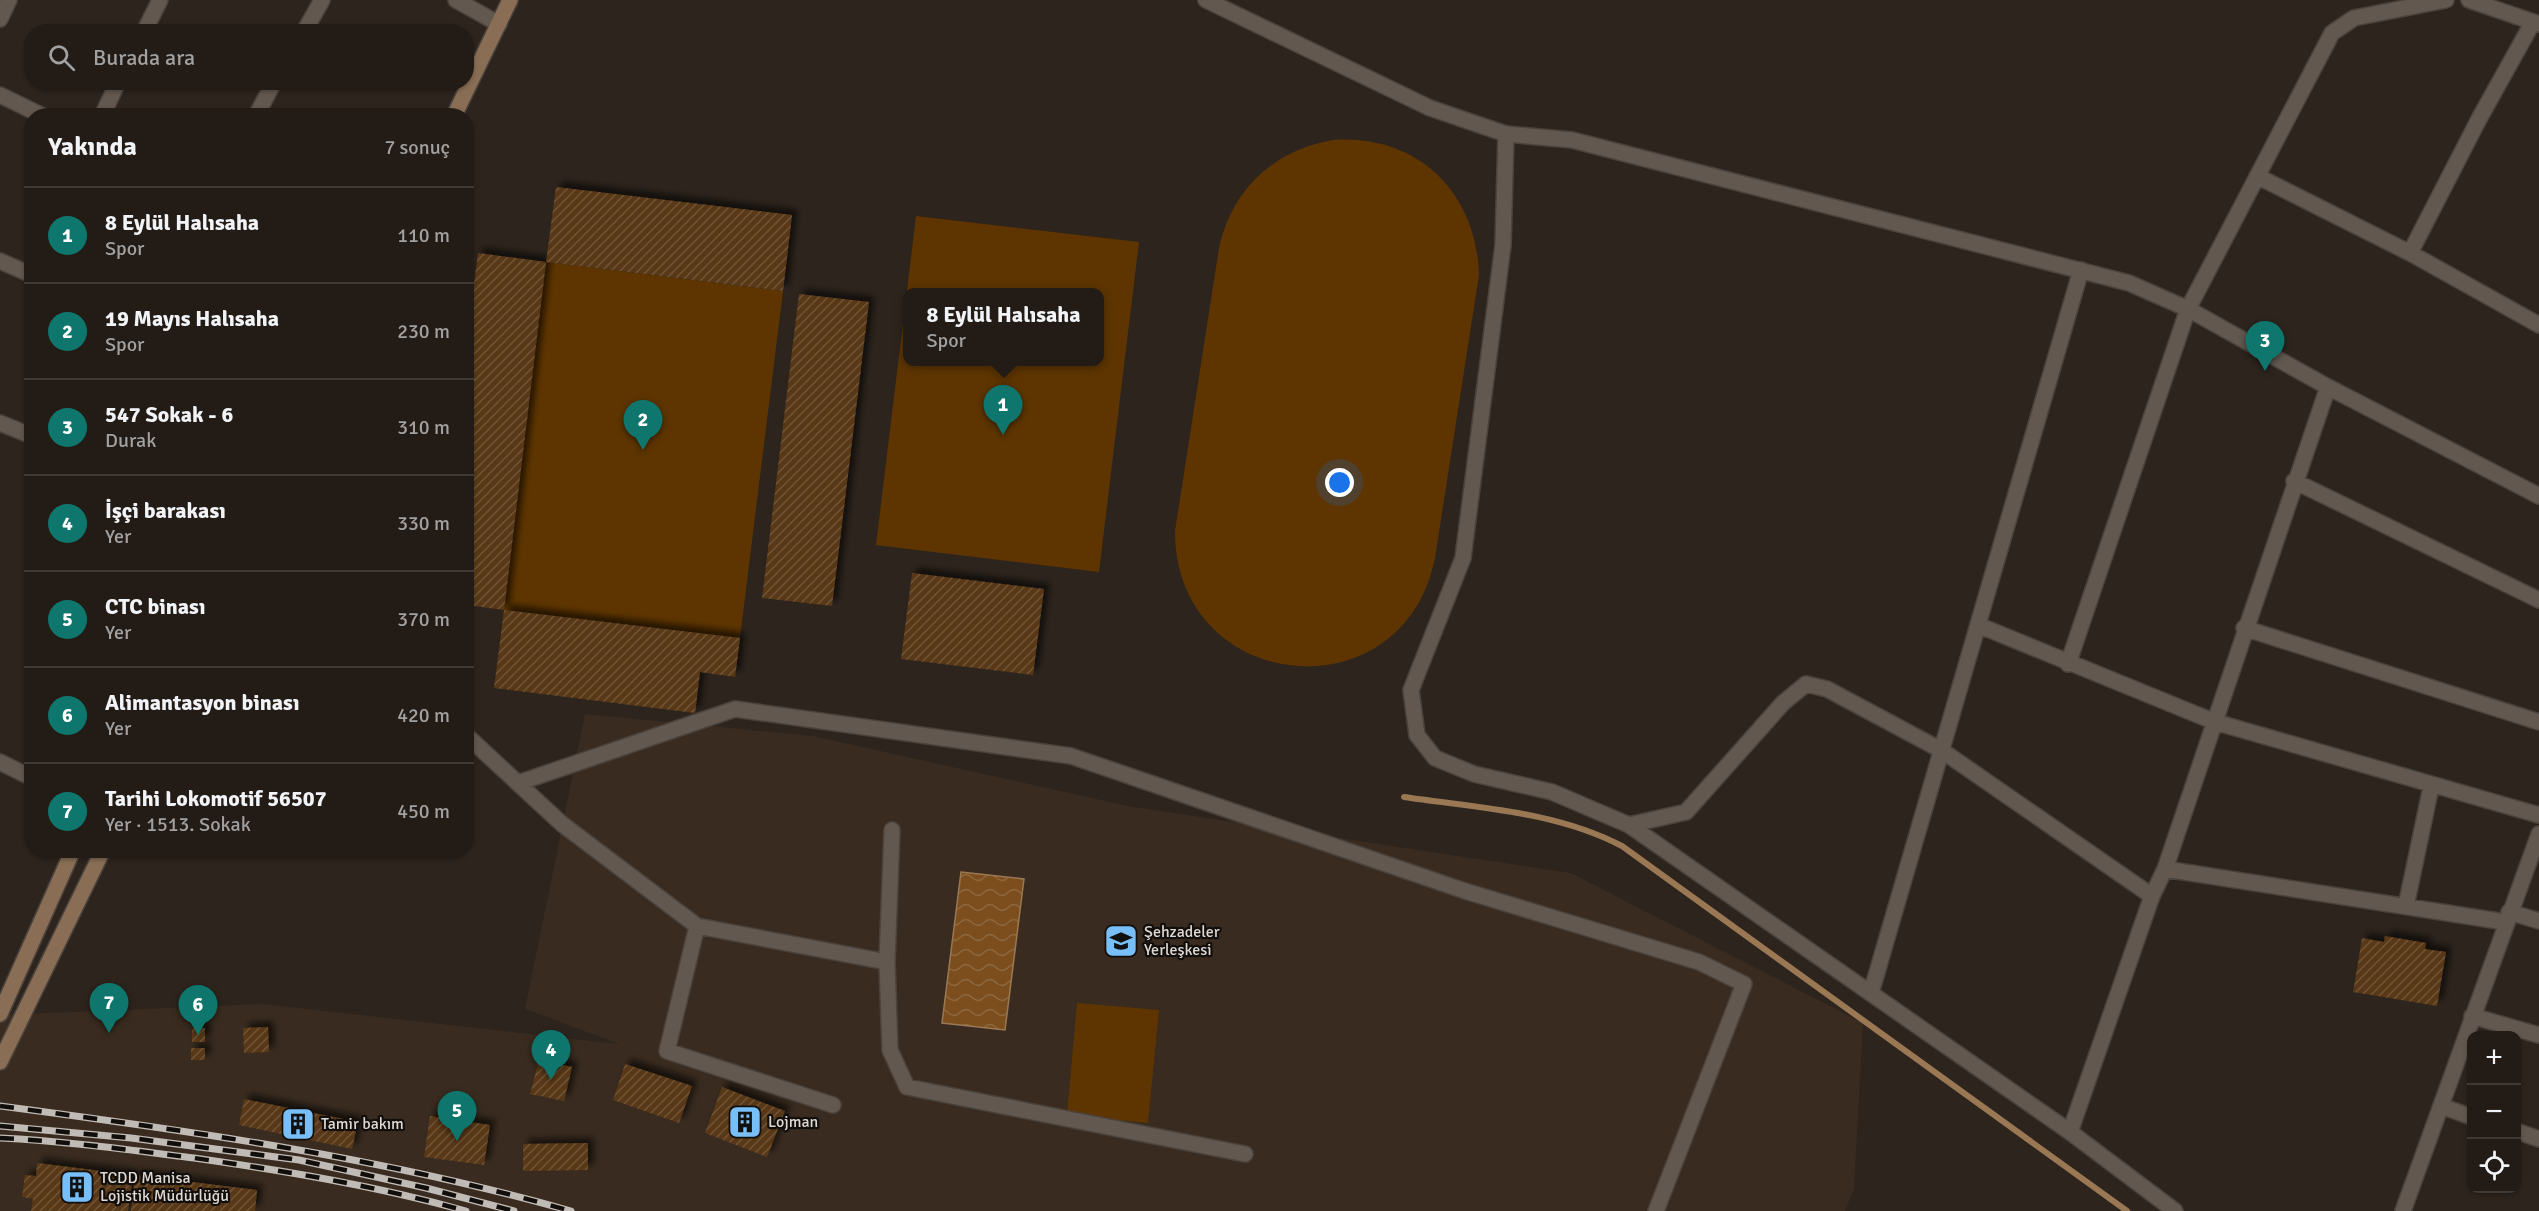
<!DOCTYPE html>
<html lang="tr">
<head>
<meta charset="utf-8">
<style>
  :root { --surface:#221b16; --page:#2a241f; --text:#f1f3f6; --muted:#a2a1a1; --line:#3f3935; --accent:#0f766e }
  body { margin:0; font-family:Signika,sans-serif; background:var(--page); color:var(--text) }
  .controls { position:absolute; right:18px; bottom:18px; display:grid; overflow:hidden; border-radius:12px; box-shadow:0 2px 4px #0004 }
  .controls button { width:54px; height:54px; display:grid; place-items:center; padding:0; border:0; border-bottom:2px solid var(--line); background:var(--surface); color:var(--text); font:30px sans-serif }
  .you { position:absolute; left:1340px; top:483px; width:21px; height:21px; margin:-15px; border:4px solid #fff; border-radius:50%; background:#1a73e8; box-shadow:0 0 0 9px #1a73e833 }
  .badge { display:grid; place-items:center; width:39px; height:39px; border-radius:50%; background:var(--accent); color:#fff; font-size:20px; font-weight:700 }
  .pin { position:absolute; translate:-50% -50px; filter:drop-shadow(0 2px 3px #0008) }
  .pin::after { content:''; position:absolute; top:32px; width:21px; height:18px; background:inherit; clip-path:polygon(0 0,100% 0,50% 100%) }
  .popup { position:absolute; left:903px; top:288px; width:201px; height:78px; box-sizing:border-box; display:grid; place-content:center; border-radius:12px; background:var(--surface); filter:drop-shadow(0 2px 4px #0005); font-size:20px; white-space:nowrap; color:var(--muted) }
  .popup b { font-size:22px; color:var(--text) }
  .popup::after { content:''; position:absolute; left:50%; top:100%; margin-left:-12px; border:12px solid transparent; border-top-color:var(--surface) }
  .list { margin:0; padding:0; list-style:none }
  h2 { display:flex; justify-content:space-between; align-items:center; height:78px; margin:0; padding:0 24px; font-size:26px }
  h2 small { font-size:20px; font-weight:400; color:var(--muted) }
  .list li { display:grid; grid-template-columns:39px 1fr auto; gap:18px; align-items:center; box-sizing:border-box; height:96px; padding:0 24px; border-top:2px solid var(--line) }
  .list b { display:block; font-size:22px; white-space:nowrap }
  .list p { margin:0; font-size:20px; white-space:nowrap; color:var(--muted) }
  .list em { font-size:20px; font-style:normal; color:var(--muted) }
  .icon { flex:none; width:33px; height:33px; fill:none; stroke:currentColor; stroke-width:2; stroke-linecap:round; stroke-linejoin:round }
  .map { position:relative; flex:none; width:2539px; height:1211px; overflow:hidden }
  .search { position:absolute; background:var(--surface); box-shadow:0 2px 4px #0004; left:24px; top:24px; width:450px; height:66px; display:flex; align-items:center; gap:15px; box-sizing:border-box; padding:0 21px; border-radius:24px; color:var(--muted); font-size:22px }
  .panel { position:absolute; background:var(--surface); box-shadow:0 2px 4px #0004; left:24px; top:108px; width:450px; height:750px; border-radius:24px }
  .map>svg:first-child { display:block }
  .built { fill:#392b1f }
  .pitch { fill:#5e3500; fill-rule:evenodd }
  .water { fill:url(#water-waves); stroke:#9a7854; stroke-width:1.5 }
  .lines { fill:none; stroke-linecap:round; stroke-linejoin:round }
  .stream { stroke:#9a7854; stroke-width:6 }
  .building { fill:url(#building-hatch); filter:url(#shadow) }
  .minor-casing { stroke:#4a423c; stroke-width:18 }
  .tertiary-casing { stroke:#4a423c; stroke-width:18 }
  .secondary-casing { stroke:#4a423c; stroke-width:18 }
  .minor { stroke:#625850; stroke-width:15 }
  .tertiary { stroke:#625850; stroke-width:15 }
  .secondary { stroke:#896e55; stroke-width:15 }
  .rail-casing { stroke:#c1bbb6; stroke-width:7 }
  .rail { stroke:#120e0b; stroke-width:4.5; stroke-dasharray:14; stroke-linecap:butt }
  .labels { text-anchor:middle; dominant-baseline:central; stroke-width:4.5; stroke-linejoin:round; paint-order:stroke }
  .poi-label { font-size:16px; fill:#dfd9d4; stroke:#120e0b; text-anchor:start }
</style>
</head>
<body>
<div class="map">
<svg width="2539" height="1211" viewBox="0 0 2539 1211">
  <defs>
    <pattern id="water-waves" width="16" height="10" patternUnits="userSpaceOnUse" patternTransform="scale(1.5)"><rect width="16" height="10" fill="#7c4e1d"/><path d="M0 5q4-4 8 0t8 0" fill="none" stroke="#8e673d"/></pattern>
    <pattern id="building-hatch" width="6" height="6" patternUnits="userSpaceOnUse" patternTransform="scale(1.5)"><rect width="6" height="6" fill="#583816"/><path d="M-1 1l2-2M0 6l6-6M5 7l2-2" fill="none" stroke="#705437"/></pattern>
    <filter id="shadow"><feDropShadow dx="5.5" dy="-5.5" stdDeviation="3" flood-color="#0009"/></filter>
  </defs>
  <rect width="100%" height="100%" fill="#2d241d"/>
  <path class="built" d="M585 714 813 736 1128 806 1571 873 1863 1023 1854 1189 1845 1211H0V1015L263 1004 619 1044 525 1009Z"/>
  <path class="pitch" d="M1333 140C1417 134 1477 192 1479 275L1435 558C1403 718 1175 694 1175 531L1219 248C1232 189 1274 150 1333 140Z
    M916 216 1139 242 1099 572 876 545ZM1099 292V362H907V292Z
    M546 262 783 291 740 638 504 610Z
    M1077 1003 1159 1010 1148 1123 1067 1115Z"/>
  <path class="water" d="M961 872 1024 879 1005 1030 942 1023Z"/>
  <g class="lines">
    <path class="stream" d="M1404 797C1478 808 1555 811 1622 846L2127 1211"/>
  </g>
  <path class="building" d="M556 187 792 215 783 291 546 262Z
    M478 253 546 262 504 610 466 605V344Z
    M799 294 869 302 832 606 762 598Z
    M912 573 1044 589 1033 675 901 659Z
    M504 610 740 638 735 677 700 672 695 713 494 688Z
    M2385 936 2426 943 2425 949 2446 952 2437 1006 2353 992 2362 938 2384 942Z
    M268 1027 269 1052 244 1053 243 1028Z
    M192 1028H205V1042H192Z
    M191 1048H205V1060H191Z
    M539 1060 572 1067 564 1101 530 1094Z
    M625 1064 692 1086 679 1123 613 1100Z
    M722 1087 785 1111 767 1157 705 1133Z
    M244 1099 358 1122 352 1149 239 1125Z
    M430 1116 490 1125 484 1165 424 1157Z
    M588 1143V1170L523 1171V1144Z
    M37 1163 133 1175 128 1211H31L33 1199 22 1197 25 1175 36 1176Z
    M135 1175 257 1190 255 1211H131Z"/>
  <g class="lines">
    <defs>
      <path id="minor" d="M456 0 499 24
        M2469 0 2539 24
        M0 19 9 0
        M144 32 160 0
        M304 32 322 0
        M0 95 43 116
        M102 116 118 82
        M256 116 274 82
        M1506 134 1503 245 1463 558 1411 690 1417 735 1435 758 1474 774 1552 792 1629 825 2070 1132 2175 1211
        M2257 176 2410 253 2539 325
        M2410 253 2479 119 2533 22
        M0 261 32 275
        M0 423 32 436
        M2294 481 2539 600
        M1978 625 2215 722 2539 815
        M2244 628 2539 722
        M2068 664 2188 309 2332 33 2354 18 2446 0
        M466 735 562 824 697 926 887 962
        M0 762 32 778
        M518 783 735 709 1071 756 1465 891 1699 962 1744 984 1656 1211
        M1629 825 1686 812 1783 703 1806 684 1827 689 1941 750 2152 896
        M892 830 887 962 890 1050 907 1087 1245 1154
        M2165 869 2505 922
        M2406 906 2431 787
        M2509 912 2539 921
        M697 926 667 1051 833 1105
        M1871 993 2081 270
        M2472 1016 2539 1035
        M2441 1106 2472 1117
        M2516 1131 2539 1139
        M2070 1132 2152 896 2165 869 2328 387"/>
      <path id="tertiary" d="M1206 0 1430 108 1506 134 1572 140 2129 283 2188 309 2328 387 2539 496
        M2403 1211 2539 834"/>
      <path id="secondary" d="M454 116 510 0
        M0 1014 73 850
        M0 1062 103 850"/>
    </defs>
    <use href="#minor" class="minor-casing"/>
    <use href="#tertiary" class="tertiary-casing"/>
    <use href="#secondary" class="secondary-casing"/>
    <use href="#minor" class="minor"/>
    <use href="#tertiary" class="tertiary"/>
    <use href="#secondary" class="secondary"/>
    <defs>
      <path id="rail" d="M0 1106C192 1131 384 1158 571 1211
        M0 1126 131 1138 299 1160 426 1188 514 1211
        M0 1138C65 1141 130 1150 194 1158 286 1171 377 1186 466 1211"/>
    </defs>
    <use href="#rail" class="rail-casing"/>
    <use href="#rail" class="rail"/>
  </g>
  <defs>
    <symbol id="university-square" viewBox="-11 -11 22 22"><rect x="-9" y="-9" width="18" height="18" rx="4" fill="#78bff7" stroke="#120e0b"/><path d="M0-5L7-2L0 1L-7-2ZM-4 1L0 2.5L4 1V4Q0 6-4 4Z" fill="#111"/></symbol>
    <symbol id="building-square" viewBox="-11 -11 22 22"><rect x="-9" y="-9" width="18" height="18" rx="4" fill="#78bff7" stroke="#120e0b"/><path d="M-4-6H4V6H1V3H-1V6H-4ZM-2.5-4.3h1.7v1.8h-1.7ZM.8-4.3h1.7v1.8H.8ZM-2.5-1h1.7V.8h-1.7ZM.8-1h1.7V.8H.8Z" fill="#111"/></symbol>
  </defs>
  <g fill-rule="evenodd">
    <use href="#university-square" x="1102" y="922" width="38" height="38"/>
    <use href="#building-square" x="726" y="1103" width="38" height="38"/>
    <use href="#building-square" x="279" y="1105" width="38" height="38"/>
    <use href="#building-square" x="58" y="1168" width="38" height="38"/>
  </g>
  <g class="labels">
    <g class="poi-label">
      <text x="1144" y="932">Şehzadeler<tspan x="1144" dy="18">Yerleşkesi</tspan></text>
      <text x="768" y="1122">Lojman</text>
      <text x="321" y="1124">Tamir bakım</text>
      <text x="100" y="1178">TCDD Manisa<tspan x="100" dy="18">Lojistik Müdürlüğü</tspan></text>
    </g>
  </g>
</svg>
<div class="controls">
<button>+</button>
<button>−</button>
<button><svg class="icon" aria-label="locate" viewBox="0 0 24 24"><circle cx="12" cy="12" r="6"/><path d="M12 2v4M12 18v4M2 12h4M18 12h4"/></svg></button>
</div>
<div class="you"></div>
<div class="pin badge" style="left:1003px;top:435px">1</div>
<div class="popup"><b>8 Eylül Halısaha</b>Spor</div>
<div class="pin badge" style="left:643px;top:450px">2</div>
<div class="pin badge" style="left:2265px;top:371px">3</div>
<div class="pin badge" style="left:551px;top:1080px">4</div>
<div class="pin badge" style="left:457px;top:1141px">5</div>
<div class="pin badge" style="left:198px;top:1035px">6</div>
<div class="pin badge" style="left:109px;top:1033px">7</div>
<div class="search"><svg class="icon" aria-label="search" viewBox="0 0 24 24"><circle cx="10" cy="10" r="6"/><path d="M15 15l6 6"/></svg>Burada ara</div>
<section class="panel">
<h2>Yakında<small>7 sonuç</small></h2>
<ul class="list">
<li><span class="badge">1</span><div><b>8 Eylül Halısaha</b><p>Spor</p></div><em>110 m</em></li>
<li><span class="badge">2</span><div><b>19 Mayıs Halısaha</b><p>Spor</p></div><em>230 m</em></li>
<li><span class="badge">3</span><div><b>547 Sokak - 6</b><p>Durak</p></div><em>310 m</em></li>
<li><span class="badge">4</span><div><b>İşçi barakası</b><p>Yer</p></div><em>330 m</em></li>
<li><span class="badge">5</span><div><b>CTC binası</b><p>Yer</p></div><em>370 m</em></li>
<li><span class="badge">6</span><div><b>Alimantasyon binası</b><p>Yer</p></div><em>420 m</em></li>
<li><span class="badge">7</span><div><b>Tarihi Lokomotif 56507</b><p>Yer · 1513. Sokak</p></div><em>450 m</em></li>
</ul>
</section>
</div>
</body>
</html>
